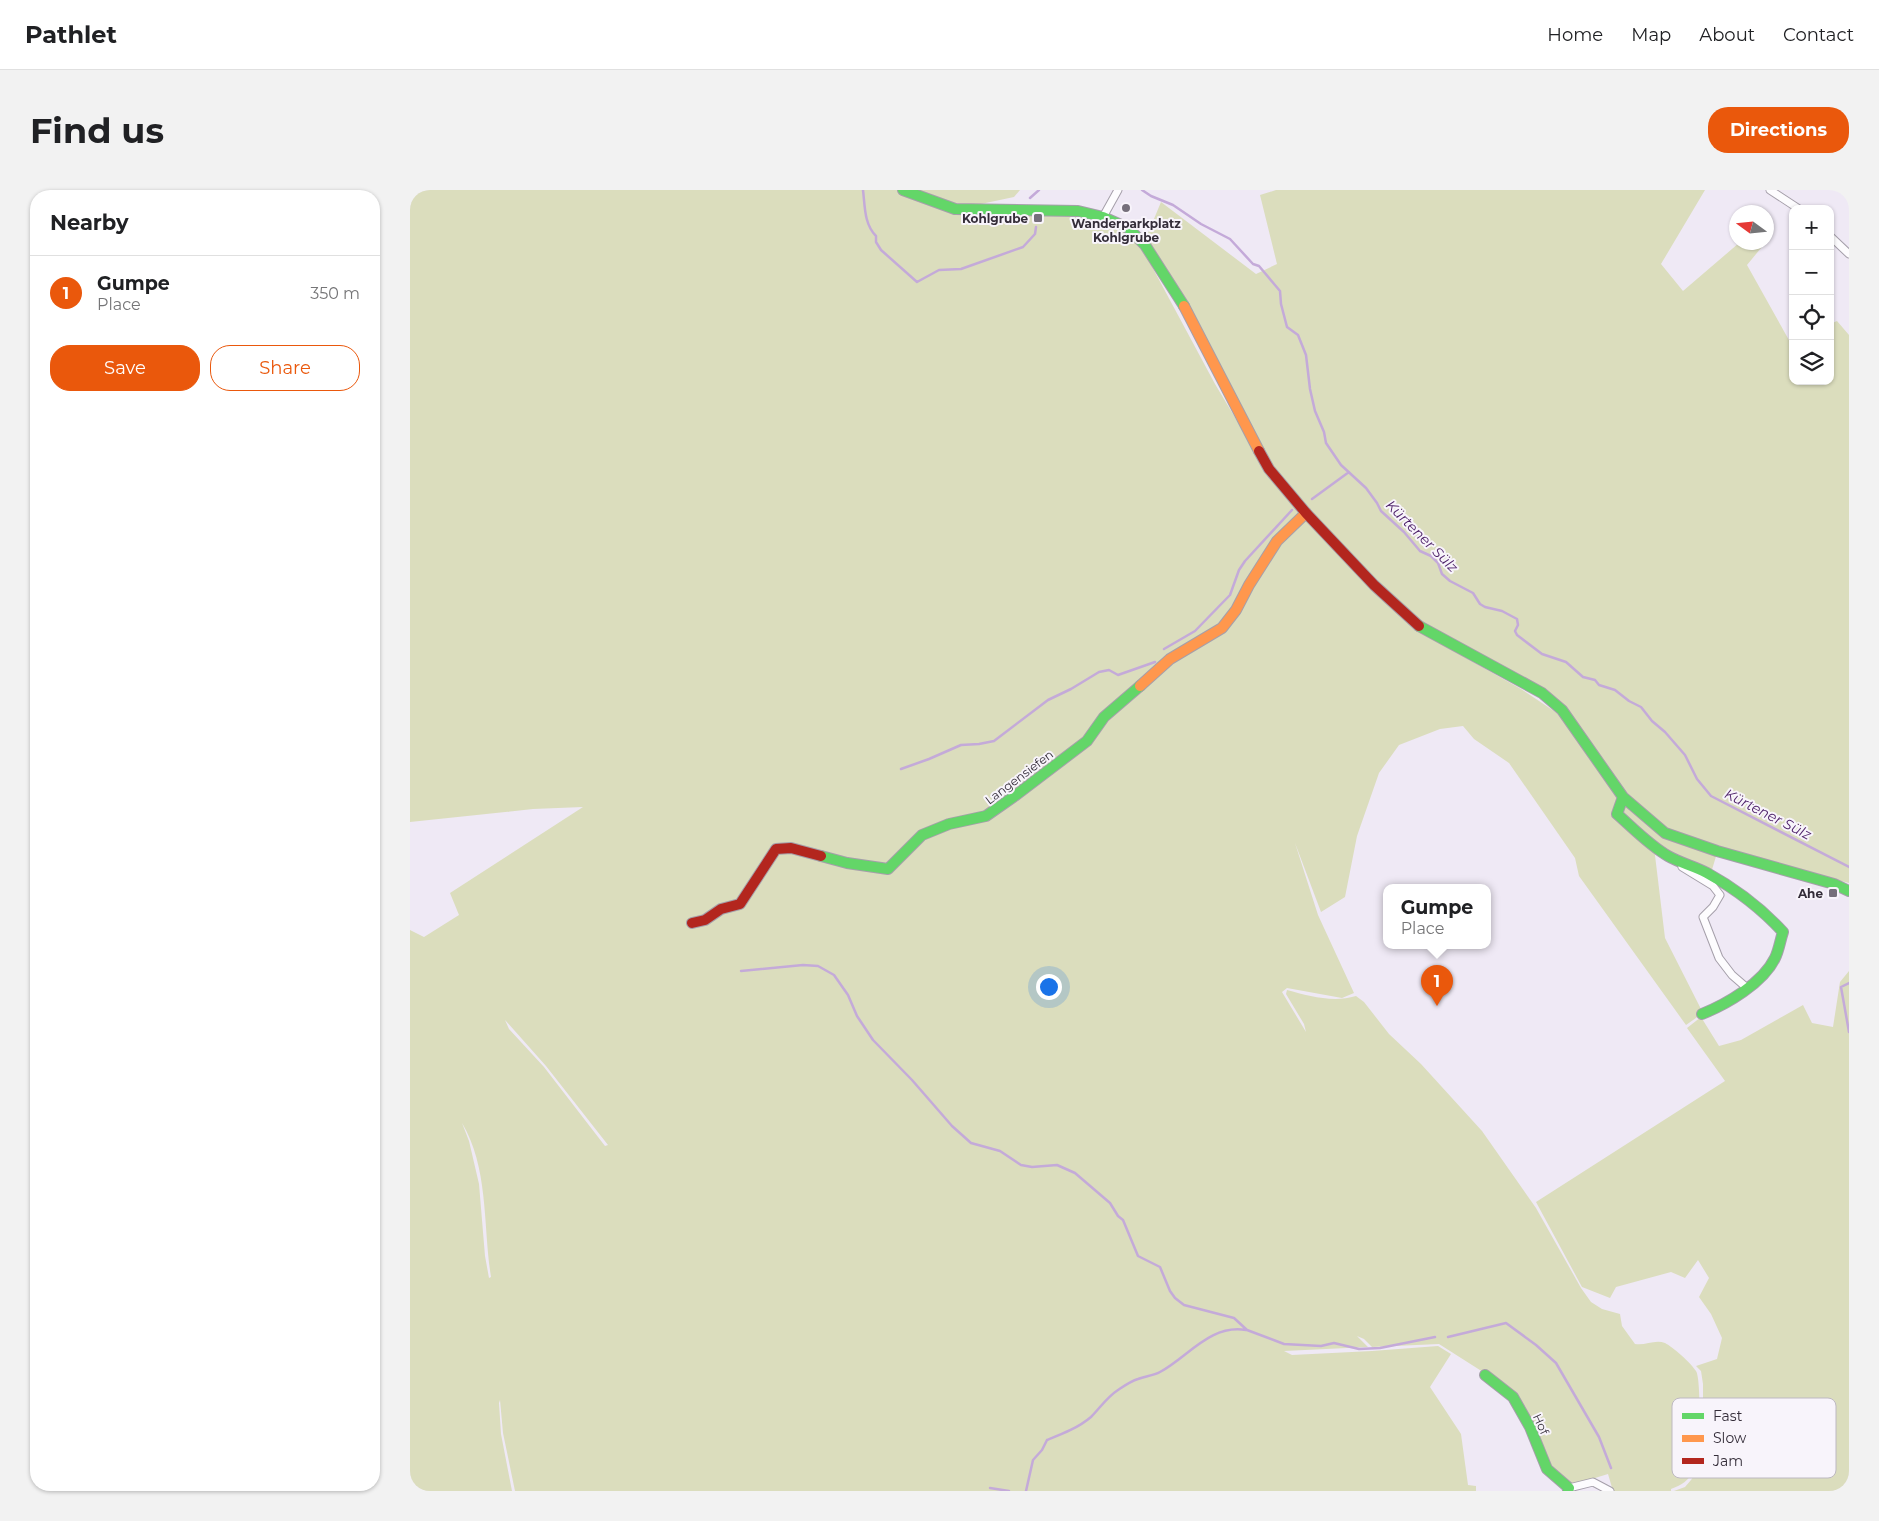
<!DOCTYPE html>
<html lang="en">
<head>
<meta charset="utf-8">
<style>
  :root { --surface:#fff; --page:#f2f2f2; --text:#202124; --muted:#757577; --line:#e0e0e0; --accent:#ea580c }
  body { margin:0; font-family:Montserrat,sans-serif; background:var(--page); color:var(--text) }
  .controls { position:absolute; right:15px; top:15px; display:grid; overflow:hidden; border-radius:10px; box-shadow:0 1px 4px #0004 }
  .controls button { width:45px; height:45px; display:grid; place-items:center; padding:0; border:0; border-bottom:1px solid var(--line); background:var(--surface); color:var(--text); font:25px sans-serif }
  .compass { position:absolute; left:1319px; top:15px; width:45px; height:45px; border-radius:50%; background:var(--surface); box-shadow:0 1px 4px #0004; rotate:285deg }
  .you { position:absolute; left:638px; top:796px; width:18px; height:18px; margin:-12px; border:4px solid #fff; border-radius:50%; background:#1a73e8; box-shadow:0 0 0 8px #1a73e833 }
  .badge { display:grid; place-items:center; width:32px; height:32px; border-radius:50%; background:var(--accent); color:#fff; font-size:16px; font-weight:700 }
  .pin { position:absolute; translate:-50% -41px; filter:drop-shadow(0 1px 2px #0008) }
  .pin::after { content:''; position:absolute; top:26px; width:18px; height:15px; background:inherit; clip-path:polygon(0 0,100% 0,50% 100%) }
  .popup { position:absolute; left:973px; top:694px; width:108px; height:65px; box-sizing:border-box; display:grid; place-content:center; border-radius:10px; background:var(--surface); filter:drop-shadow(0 1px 4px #0005); font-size:16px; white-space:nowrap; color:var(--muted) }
  .popup b { font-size:19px; color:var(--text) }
  .popup::after { content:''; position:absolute; left:50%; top:100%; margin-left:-10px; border:10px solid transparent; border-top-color:var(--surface) }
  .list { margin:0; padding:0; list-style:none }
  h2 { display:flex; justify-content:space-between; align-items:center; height:65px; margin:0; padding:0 20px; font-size:21px }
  h2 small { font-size:16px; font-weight:400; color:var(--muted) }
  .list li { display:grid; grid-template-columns:32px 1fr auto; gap:15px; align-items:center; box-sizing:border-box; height:75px; padding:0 20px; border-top:1px solid var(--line) }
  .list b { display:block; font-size:19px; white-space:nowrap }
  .list p { margin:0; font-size:16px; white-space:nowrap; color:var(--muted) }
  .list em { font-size:16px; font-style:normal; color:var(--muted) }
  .actions { display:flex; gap:10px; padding:15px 20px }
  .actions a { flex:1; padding:11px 0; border:1px solid var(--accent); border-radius:20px; text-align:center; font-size:18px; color:var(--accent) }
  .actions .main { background:var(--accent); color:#fff }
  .icon { flex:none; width:28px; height:28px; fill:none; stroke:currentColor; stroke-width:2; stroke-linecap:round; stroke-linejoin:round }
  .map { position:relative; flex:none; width:1439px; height:1301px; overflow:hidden; border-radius:20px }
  header { display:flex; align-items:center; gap:30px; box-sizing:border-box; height:70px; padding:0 25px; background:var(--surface); border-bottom:1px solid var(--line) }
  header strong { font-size:24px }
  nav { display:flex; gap:28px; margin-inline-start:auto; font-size:18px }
  .intro { display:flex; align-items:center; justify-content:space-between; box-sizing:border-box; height:120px; padding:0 30px }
  h1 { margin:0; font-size:35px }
  .button { padding:12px 22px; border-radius:20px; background:var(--accent); color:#fff; font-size:18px; font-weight:700 }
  main { display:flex; gap:30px; padding:0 30px }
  aside { flex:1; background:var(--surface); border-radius:20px; box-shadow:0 1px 4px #0004 }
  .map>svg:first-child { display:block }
  .green { fill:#dbddbd; fill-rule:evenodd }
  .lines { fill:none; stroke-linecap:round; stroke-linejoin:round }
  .stream { stroke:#c4aad9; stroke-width:2.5 }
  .street-casing { stroke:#a59faa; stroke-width:9 }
  .fast-casing { stroke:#a59faa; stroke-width:12 }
  .slow-casing { stroke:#a59faa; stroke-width:12 }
  .jam-casing { stroke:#a59faa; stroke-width:12 }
  .street { stroke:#fdfcfe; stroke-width:7 }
  .fast { stroke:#63d668; stroke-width:10 }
  .slow { stroke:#ff974d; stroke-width:10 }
  .jam { stroke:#b3261e; stroke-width:10 }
  .poi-dot { fill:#756f7b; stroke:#f8f4fb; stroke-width:2 }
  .labels { text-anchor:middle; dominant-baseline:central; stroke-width:4; stroke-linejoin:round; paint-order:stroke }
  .poi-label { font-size:12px; font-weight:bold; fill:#342d39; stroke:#f8f4fb; text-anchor:end }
  .street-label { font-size:12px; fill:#342d39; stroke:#f8f4fb }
  .water-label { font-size:14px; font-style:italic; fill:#491c65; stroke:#f8f4fb }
  .key { fill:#f8f4fb; stroke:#bdb8c1; stroke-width:1 }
  .key-label { font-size:14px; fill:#342d39 }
</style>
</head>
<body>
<header>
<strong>Pathlet</strong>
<nav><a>Home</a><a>Map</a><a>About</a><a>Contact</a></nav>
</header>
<div class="intro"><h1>Find us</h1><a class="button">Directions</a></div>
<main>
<aside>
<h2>Nearby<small></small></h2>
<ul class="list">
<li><span class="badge">1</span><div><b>Gumpe</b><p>Place</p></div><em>350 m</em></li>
</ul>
<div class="actions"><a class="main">Save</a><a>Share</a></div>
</aside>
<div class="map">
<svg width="1439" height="1301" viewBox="0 0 1439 1301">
  <rect width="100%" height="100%" fill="#efe9f5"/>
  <path class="green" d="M0 0H610L604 7 547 19 666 25 689 30 712 40 731 58 740 73 805 194 857 281 893 323 866 350 812 439 869 352 895 326 933 370 1003 438 1111 499 1147 523 1212 608 1207 623 1244 657 1255 748 1293 823 1276 835 1169 686 1165 668 1099 573 1064 549 1053 536 1030 539 989 555 969 583 947 646 935 707 911 722 885 653 908 725 944 803 932 808 877 798 872 802 896 842 894 834 876 804 877 800C899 806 923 813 946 806L954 812 979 844 1011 874 1072 941 1126 1018 1171 1098 1181 1112 1192 1119 1210 1124 1212 1136 1225 1154C1235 1156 1245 1149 1255 1153 1263 1157 1281 1173 1286 1181 1291 1188 1290 1250 1288 1261 1288 1267 1286 1275 1284 1280 1279 1291 1271 1295 1261 1299V1301H1203L1198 1284 1159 1296 1138 1276 1121 1236 1084 1189 1029 1154 962 1157 954 1149 947 1146 958 1157 874 1161 882 1165 962 1161 1028 1156 1041 1164 1020 1197 1051 1244 1058 1295 1066 1296V1301H105L93 1243 90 1210 89 1213 91 1244 102 1301H0V740L14 747 49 725 40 703 173 617 123 619 0 632ZM95 830 136 876 198 955 195 956 134 877 99 839ZM52 933C79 978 73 1037 81 1087L79 1088 75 1066 69 994 59 951Z
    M866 0H1295L1251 74 1273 101 1329 53 1356 52 1337 75 1380 152 1383 151V191H1420V134L1427 131 1439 145V693L1307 658 1256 641 1214 607 1153 518 1008 432 964 394 862 277 777 114 743 57 736 48 751 12 846 84 867 74 850 5Z
    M1213 610 1231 626 1307 663 1301 683 1265 669 1209 624Z
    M1439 781V1301H1264L1275 1297 1281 1290 1288 1280 1293 1262V1194L1291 1181 1286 1176 1307 1169 1312 1148 1301 1124 1289 1107 1299 1088 1288 1070 1275 1088 1261 1082 1206 1097 1200 1108 1172 1097 1126 1012 1315 891 1277 838 1291 827 1309 856 1331 850 1393 815 1402 833 1423 837 1430 792Z"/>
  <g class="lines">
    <path class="stream" d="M453 0C455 16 454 34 466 46V52L471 60 507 92 529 80 551 79 613 57 625 44 626 37
      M732 0 741 6 763 15 791 34 820 49 843 74 849 76 870 101 871 114 877 137 888 145 896 165 900 199 905 221 914 242 916 253 931 275 956 298 967 313 971 321 994 342 1010 361 1021 366 1028 373 1032 384 1040 391 1063 403 1070 414 1075 417 1092 421 1107 429 1108 435 1105 441 1107 445 1132 464 1156 472 1173 487 1185 490 1189 495 1205 500 1219 511 1231 517 1242 531 1255 542 1275 565 1287 589 1301 606 1439 677
      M620 8 629 0
      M902 309 939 282
      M754 459 785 441 820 405 829 380 835 371 882 320
      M491 579 519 569 551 555 569 554 584 551 638 510 661 499 689 482 699 480 708 485 745 472
      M331 781 393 775 408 776 424 785 438 805 447 826 463 850 502 890 542 936 561 953 590 961 611 975 622 977 647 975 665 983 700 1013 708 1026 713 1030 728 1066 750 1077 760 1101 765 1108 774 1115 824 1128 837 1140 874 1154 911 1156 924 1153 949 1159 970 1158 1025 1147
      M1439 793 1431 797 1439 842
      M1038 1147 1096 1133 1126 1155 1146 1173 1189 1247 1201 1278
      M580 1298 599 1301
      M616 1301 623 1270 632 1260 637 1250C652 1244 668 1238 681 1227 690 1218 697 1207 708 1200 714 1196 721 1191 728 1189 735 1186 743 1186 750 1182 778 1167 800 1134 836 1140"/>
    <defs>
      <path id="street" d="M1360 0 1389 19
        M693 27 708 0
        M1420 46 1439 64
        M1272 677 1303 696 1310 705 1303 717 1293 727 1309 768 1322 785 1337 798
        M1159 1298 1183 1292 1200 1301"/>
      <path id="fast" d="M493 0 545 19 668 21 693 27 718 38 735 55 774 116
        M1009 436 1132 503 1152 520 1213 607 1255 643 1307 661 1424 694 1439 701
        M1213 607 1207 624C1223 638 1239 655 1258 666 1270 673 1284 676 1297 683 1326 699 1351 718 1373 742 1370 751 1369 760 1365 768 1353 793 1317 814 1292 824
        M411 666 437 673 478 679 512 645 539 634 576 626 606 605 677 551 694 527 730 496
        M1075 1185 1103 1207 1120 1237 1137 1279 1159 1298 1158 1301"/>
      <path id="slow" d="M774 116 849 261
        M730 496 760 469 812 438 826 420 839 395 867 351 896 323"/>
      <path id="jam" d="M849 261 859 279 896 323 964 395 1009 436
        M282 733 295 730 311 719 330 714 366 659 381 658 411 666"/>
    </defs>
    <use href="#street" class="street-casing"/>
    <use href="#fast" class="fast-casing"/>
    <use href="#slow" class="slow-casing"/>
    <use href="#jam" class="jam-casing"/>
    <use href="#street" class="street"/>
    <use href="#fast" class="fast"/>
    <use href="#slow" class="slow"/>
    <use href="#jam" class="jam"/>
  </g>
  <g class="poi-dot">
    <circle cx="716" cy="18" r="5"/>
    <rect x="623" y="23" width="10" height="10" rx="2.5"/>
    <rect x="1418" y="698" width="10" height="10" rx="2.5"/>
  </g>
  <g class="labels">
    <g class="poi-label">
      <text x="618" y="28">Kohlgrube</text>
      <text x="716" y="33" text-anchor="middle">Wanderparkplatz<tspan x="716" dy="14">Kohlgrube</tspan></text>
      <text x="1413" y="703">Ahe</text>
    </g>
    <g class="street-label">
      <text transform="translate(609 587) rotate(-37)">Langensiefen</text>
      <text transform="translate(1131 1234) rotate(65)">Hof</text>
    </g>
    <g class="water-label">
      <text transform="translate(1012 346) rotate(45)">Kürtener Sülz</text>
      <text transform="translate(1358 624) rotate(27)">Kürtener Sülz</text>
    </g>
  </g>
  <rect x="1262" y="1208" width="164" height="80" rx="8" class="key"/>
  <rect x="1272" y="1223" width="22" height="6" fill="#63d668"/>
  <rect x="1272" y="1245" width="22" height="7" fill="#ff974d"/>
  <rect x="1272" y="1268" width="22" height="6" fill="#b3261e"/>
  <g class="key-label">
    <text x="1303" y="1231">Fast</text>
    <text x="1303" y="1253">Slow</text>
    <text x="1303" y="1276">Jam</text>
  </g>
</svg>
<div class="controls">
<button>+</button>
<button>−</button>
<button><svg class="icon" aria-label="locate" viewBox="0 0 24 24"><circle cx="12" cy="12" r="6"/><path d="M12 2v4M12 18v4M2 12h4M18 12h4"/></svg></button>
<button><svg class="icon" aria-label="layers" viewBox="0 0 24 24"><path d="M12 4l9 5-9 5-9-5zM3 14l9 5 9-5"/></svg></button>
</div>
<svg class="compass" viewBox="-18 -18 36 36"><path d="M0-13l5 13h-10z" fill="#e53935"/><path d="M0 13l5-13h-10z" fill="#757577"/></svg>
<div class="you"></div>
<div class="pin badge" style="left:1027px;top:816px">1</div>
<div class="popup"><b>Gumpe</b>Place</div>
</div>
</main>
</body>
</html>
